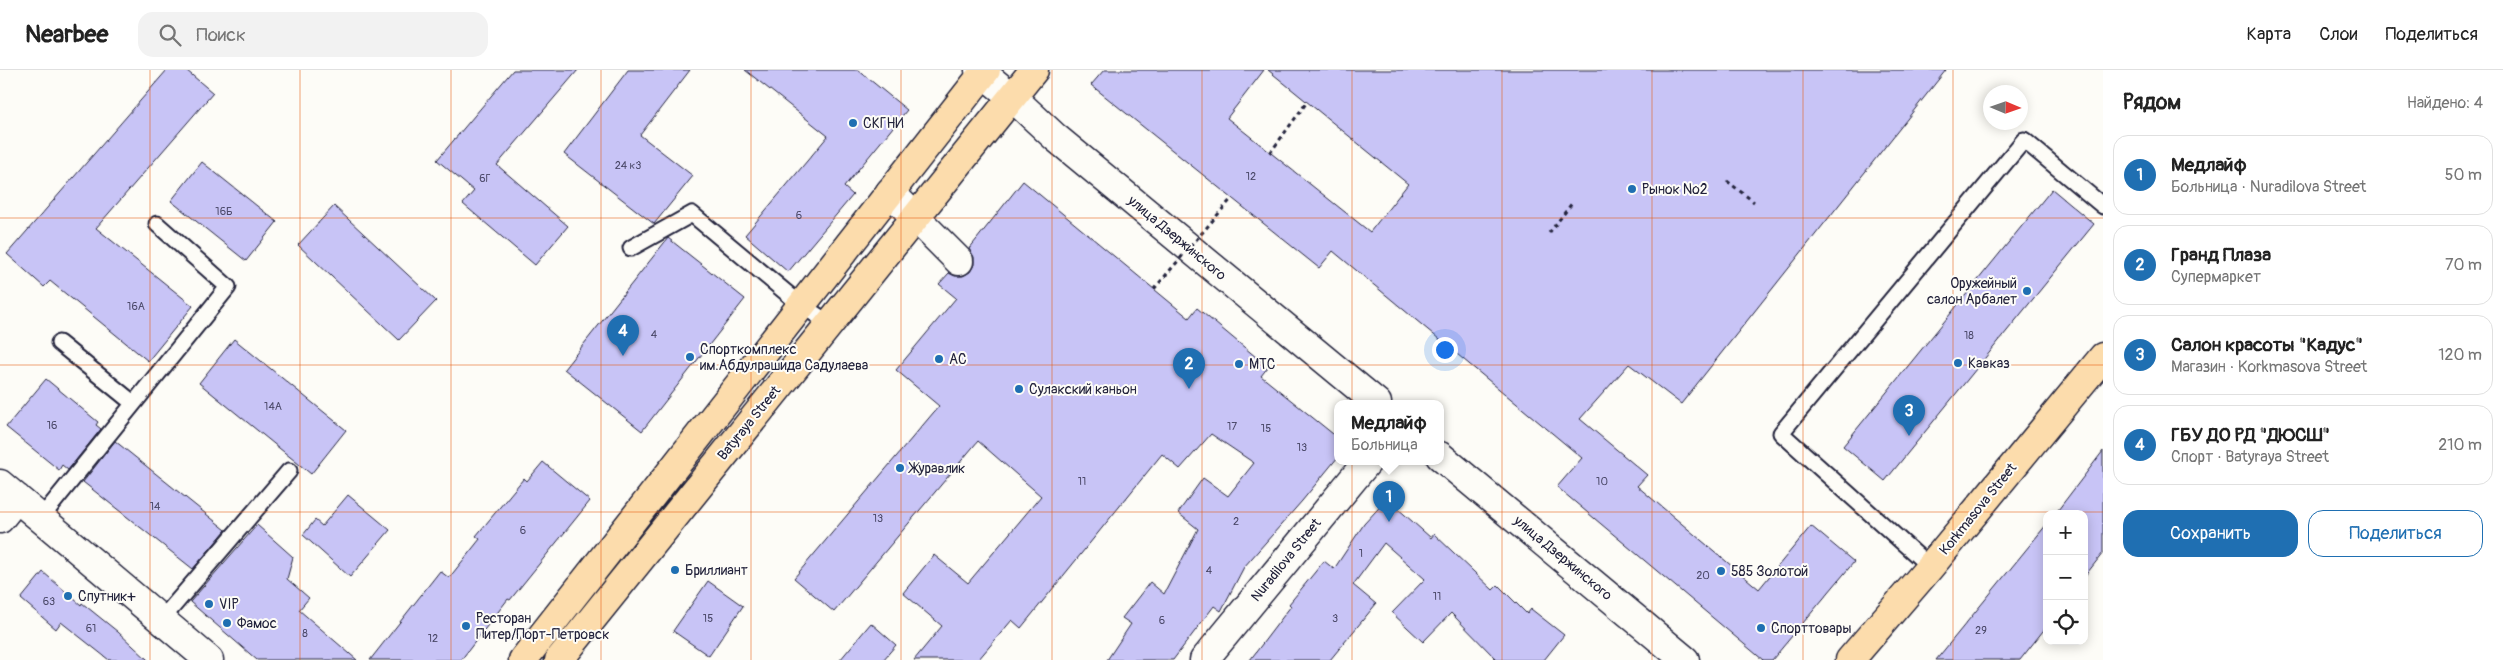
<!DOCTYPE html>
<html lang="ru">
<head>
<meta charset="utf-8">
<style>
  :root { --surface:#fff; --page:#f2f2f2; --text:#222; --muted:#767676; --line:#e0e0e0; --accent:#1f6fb2 }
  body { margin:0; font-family:Pangolin,sans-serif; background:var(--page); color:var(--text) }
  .controls { position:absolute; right:15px; bottom:15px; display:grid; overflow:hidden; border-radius:10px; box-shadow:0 2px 12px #0003 }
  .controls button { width:45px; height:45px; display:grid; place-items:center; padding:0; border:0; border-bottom:1px solid var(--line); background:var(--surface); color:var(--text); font:25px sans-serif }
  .compass { position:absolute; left:1983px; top:15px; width:45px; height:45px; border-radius:50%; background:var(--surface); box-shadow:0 2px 12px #0003; rotate:92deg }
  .you { position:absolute; left:1444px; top:279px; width:18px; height:18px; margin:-12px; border:4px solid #fff; border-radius:50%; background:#1a73e8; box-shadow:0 0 0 8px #1a73e833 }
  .badge { display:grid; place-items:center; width:32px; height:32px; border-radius:50%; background:var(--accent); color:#fff; font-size:16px; font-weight:700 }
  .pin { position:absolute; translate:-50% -41px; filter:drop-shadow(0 1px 2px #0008) }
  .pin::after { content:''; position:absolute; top:26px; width:18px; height:15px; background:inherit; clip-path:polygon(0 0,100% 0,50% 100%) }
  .popup { position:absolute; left:1334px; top:330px; width:110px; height:65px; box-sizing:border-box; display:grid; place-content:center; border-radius:10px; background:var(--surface); filter:drop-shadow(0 1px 4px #0005); font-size:16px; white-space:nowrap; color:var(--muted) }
  .popup b { font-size:19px; color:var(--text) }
  .popup::after { content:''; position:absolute; left:50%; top:100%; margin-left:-10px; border:10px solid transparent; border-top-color:var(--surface) }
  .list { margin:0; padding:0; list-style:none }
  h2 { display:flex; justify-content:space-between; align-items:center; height:65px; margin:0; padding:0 20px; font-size:21px }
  h2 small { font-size:16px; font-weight:400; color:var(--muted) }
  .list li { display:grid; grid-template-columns:32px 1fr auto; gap:15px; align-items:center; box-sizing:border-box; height:80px; margin:0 10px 10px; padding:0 10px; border:1px solid var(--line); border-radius:15px }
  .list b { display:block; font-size:19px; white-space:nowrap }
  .list p { margin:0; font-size:16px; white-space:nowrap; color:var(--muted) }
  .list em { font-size:16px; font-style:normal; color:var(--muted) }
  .actions { display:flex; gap:10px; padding:15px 20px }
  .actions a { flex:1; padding:11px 0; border:1px solid var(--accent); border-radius:15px; text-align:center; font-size:18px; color:var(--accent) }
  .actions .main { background:var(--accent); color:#fff }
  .icon { flex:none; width:28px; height:28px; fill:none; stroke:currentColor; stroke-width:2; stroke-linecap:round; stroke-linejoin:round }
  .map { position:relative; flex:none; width:2103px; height:590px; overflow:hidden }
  header { display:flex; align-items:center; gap:30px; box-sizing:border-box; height:70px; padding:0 25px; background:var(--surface); border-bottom:1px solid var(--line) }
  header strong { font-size:24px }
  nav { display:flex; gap:28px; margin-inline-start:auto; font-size:18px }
  .search { width:350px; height:45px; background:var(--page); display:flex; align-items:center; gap:12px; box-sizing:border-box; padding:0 18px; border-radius:15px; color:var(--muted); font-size:19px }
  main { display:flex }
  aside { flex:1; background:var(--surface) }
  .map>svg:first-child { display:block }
  .building { fill:#c8c4f6; stroke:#22223b }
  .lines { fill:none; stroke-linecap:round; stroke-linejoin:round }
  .lane-casing { stroke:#22223b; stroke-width:19 }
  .street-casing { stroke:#22223b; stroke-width:31 }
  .secondary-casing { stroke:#22223b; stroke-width:31 }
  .primary-casing { stroke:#22223b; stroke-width:31 }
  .path { stroke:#22223b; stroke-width:3; stroke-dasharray:4 4; stroke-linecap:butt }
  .lane { stroke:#fdfcf7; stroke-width:15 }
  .street { stroke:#fdfcf7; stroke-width:28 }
  .secondary { stroke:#fdfcf7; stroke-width:28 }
  .primary { stroke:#fcdcac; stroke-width:28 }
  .path-bridge { stroke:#22223b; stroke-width:3; stroke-dasharray:4 4; stroke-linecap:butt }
  .grid { fill:none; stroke:#e8590c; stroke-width:1; stroke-opacity:0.55 }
  .poi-dot { fill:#1f6fb2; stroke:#fdfcf7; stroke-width:2 }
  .labels { text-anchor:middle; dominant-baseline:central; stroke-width:4; stroke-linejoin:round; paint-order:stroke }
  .number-label { font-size:11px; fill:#4c4a6a }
  .poi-label { font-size:14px; fill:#22223b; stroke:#fdfcf7; text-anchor:start }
  .street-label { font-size:14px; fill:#22223b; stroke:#fdfcf7 }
</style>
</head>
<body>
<header>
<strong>Nearbee</strong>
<div class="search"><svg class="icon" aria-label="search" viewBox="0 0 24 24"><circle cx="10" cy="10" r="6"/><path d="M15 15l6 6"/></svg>Поиск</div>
<nav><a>Карта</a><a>Слои</a><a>Поделиться</a></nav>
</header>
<main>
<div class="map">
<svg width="2103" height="590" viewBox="0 0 2103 590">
  <rect width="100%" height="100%" fill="#fdfcf7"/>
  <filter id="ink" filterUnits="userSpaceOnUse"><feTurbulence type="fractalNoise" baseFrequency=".02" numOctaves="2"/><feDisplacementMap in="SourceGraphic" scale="10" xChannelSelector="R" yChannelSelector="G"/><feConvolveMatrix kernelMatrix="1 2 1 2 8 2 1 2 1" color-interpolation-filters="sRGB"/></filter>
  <g filter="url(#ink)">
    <path class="building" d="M167 0H186L213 23 96 158 193 236 148 291 50 211 44 217 7 184Z
      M513 0H578L497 95 568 156 535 195 463 134 474 121 437 90Z
      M628 0H690L640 65 693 106 654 154 564 84Z
      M745 0H858L907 40 844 117 853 125 788 202 745 165 828 66Z
      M1104 0H1264L1227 48 1370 162 1408 114 1268 0H1946L1681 334 1629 294 1580 349 1647 405 1637 416 1759 519 1811 456 1854 492 1772 590H1763L1557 417 1582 388 1333 181 1319 198 1091 15Z
      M202 92 277 152 246 191 171 131Z
      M1023 111 1189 248 1197 238 1268 297 1261 306 1338 368V387L1302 431 1244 497 1221 541 1214 536 1173 590H1107L1131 554 1122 548 1150 512 1164 524 1198 459 1178 443 1203 408 1228 426 1254 393 1211 364 1180 399 1162 384 1021 558 1012 550 978 590H914L942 556 903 523 934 485 968 513 1041 426 978 371 834 542 794 508 939 336 896 300 956 228 939 214 949 203 955 206H963L970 202 974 195V187L969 179Z
      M2052 119 2094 154 1885 411 1843 376Z
      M334 136 436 231 399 270 298 175Z
      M668 168 745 229 642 361 564 299Z
      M234 269 346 360 311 404 199 313Z
      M46 309 98 352 96 355 101 359 68 400 62 395 59 400 6 357Z
      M115 371 226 460 193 499 83 412Z
      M2103 381V483L2084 507V444H2055Z
      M543 392 590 431 510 530 508 529 461 590H370L440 501 449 508 480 469 476 466 524 408 527 411Z
      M348 425 390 460 350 507 303 465 315 450 322 456Z
      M1387 429 1431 468 1434 464 1493 520 1498 515 1527 544 1531 539 1564 565 1544 590H1497L1451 543 1423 572 1392 543 1425 509 1384 473 1353 515 1376 534 1330 590H1250L1291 536 1289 534 1324 491 1334 499 1364 454Z
      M2047 454V556L2020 590H1936Z
      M257 455 293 487 287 509 309 528 299 540 357 590H257L190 532Z
      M43 502 81 535 82 533 118 562 148 590H109L61 552 56 559 21 529Z
      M708 511 743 536 709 586 673 561Z
      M871 553 896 575 883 590H840Z"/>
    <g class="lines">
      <defs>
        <path id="lane" d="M631 178 692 144 801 235 829 253
          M59 273 133 333
          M41 448 228 217 157 154
          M1930 497 1781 363 2024 70 2103 136
          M162 549 289 401"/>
        <path id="street" d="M890 122 959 191
          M0 414 209 590
          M0 449 17 428
          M1204 590 1368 391"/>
        <path id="secondary" d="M979 0 1012 27 1055 67 1377 333
          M1440 386 1685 590"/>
        <path id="primary" d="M523 590 986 0
          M559 590 1034 0
          M1850 590 1930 497 2103 287"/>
      </defs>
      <use href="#lane" class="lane-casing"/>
      <use href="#street" class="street-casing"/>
      <use href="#secondary" class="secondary-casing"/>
      <use href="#primary" class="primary-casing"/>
      <path class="path" d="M1270 83 1307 32
        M1727 111 1754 132
        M1549 163 1573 132"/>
      <use href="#lane" class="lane"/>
      <use href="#street" class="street"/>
      <use href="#secondary" class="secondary"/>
      <use href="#primary" class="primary"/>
      <path class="path-bridge" d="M1154 219 1232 128"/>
    </g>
  </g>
  <path class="grid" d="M150 0V590M300 0V590M451 0V590M601 0V590M751 0V590M901 0V590M1052 0V590M1202 0V590M1352 0V590M1502 0V590M1652 0V590M1803 0V590M1953 0V590M0 148H2103M0 295H2103M0 442H2103"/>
  <g class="poi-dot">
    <circle cx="853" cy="53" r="5"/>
    <circle cx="1632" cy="119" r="5"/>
    <circle cx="2027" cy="221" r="5"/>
    <circle cx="690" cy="287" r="5"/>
    <circle cx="939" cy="289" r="5"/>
    <circle cx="1958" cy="293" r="5"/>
    <circle cx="1239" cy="294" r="5"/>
    <circle cx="1019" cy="319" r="5"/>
    <circle cx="900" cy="398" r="5"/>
    <circle cx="675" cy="500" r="5"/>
    <circle cx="1721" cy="501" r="5"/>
    <circle cx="68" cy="526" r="5"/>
    <circle cx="209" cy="534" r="5"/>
    <circle cx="227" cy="553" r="5"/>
    <circle cx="466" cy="556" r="5"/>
    <circle cx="1761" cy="558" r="5"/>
  </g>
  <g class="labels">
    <g class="number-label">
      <text x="628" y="95">24 к3</text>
      <text x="1251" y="106">12</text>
      <text x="485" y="108">6Г</text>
      <text x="224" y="141">16Б</text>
      <text x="799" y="145">6</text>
      <text x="136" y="236">16А</text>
      <text x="654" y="264">4</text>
      <text x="1969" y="265">18</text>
      <text x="273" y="336">14А</text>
      <text x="52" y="355">16</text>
      <text x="1232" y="356">17</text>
      <text x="1266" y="358">15</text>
      <text x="1302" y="377">13</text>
      <text x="1082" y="411">11</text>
      <text x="1602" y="411">10</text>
      <text x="155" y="436">14</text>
      <text x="878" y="448">13</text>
      <text x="1236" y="451">2</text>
      <text x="523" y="460">6</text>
      <text x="1361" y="483">1</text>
      <text x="1209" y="500">4</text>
      <text x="1703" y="505">20</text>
      <text x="1437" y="526">11</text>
      <text x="49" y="531">63</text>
      <text x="708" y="548">15</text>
      <text x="1335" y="548">3</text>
      <text x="1162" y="550">6</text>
      <text x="91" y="558">61</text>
      <text x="1981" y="560">29</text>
      <text x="305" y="563">8</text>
      <text x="433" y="568">12</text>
    </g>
    <g class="poi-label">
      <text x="863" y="53">СКГНИ</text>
      <text x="1642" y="119">Рынок №2</text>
      <text x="2017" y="213" text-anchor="end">Оружейный<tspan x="2017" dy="16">салон Арбалет</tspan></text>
      <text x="700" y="279">Спорткомплекс<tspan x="700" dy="16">им.Абдулрашида Садулаева</tspan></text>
      <text x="949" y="289">АС</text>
      <text x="1968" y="293">Кавказ</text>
      <text x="1249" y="294">МТС</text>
      <text x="1029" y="319">Сулакский каньон</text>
      <text x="910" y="398">Журавлик</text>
      <text x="685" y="500">Бриллиант</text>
      <text x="1731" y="501">585 Золотой</text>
      <text x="78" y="526">Спутник+</text>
      <text x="219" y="534">VIP</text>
      <text x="476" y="548">Ресторан<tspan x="476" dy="16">Питер/Порт-Петровск</tspan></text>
      <text x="237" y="553">Фамос</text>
      <text x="1771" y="558">Спорттовары</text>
    </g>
    <g class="street-label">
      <text transform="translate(1177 168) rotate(40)">улица Дзержинского</text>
      <text transform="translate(749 353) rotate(-51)">Batyraya Street</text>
      <text transform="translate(1978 439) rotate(-51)">Korkmasova Street</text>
      <text transform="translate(1563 488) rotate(40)">улица Дзержинского</text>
      <text transform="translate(1286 490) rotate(-51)">Nuradilova Street</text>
    </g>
  </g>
</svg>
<div class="controls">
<button>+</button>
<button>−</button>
<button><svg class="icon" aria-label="locate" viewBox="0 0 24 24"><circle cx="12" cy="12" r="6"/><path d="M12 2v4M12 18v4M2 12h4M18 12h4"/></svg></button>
</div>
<svg class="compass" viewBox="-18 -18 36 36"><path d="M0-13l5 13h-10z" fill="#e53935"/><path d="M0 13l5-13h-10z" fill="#767676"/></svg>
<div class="you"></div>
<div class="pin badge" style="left:1389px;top:452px">1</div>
<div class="popup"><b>Медлайф</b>Больница</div>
<div class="pin badge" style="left:1189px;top:319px">2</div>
<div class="pin badge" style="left:1909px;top:366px">3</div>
<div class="pin badge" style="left:623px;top:286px">4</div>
</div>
<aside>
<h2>Рядом<small>Найдено: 4</small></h2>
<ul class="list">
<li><span class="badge">1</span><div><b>Медлайф</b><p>Больница · Nuradilova Street</p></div><em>50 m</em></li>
<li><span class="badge">2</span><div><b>Гранд Плаза</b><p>Супермаркет</p></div><em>70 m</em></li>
<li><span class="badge">3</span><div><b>Салон красоты &quot;Кадус&quot;</b><p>Магазин · Korkmasova Street</p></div><em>120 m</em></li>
<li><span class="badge">4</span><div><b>ГБУ ДО РД &quot;ДЮСШ&quot;</b><p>Спорт · Batyraya Street</p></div><em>210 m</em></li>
</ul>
<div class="actions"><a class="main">Сохранить</a><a>Поделиться</a></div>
</aside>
</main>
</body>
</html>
